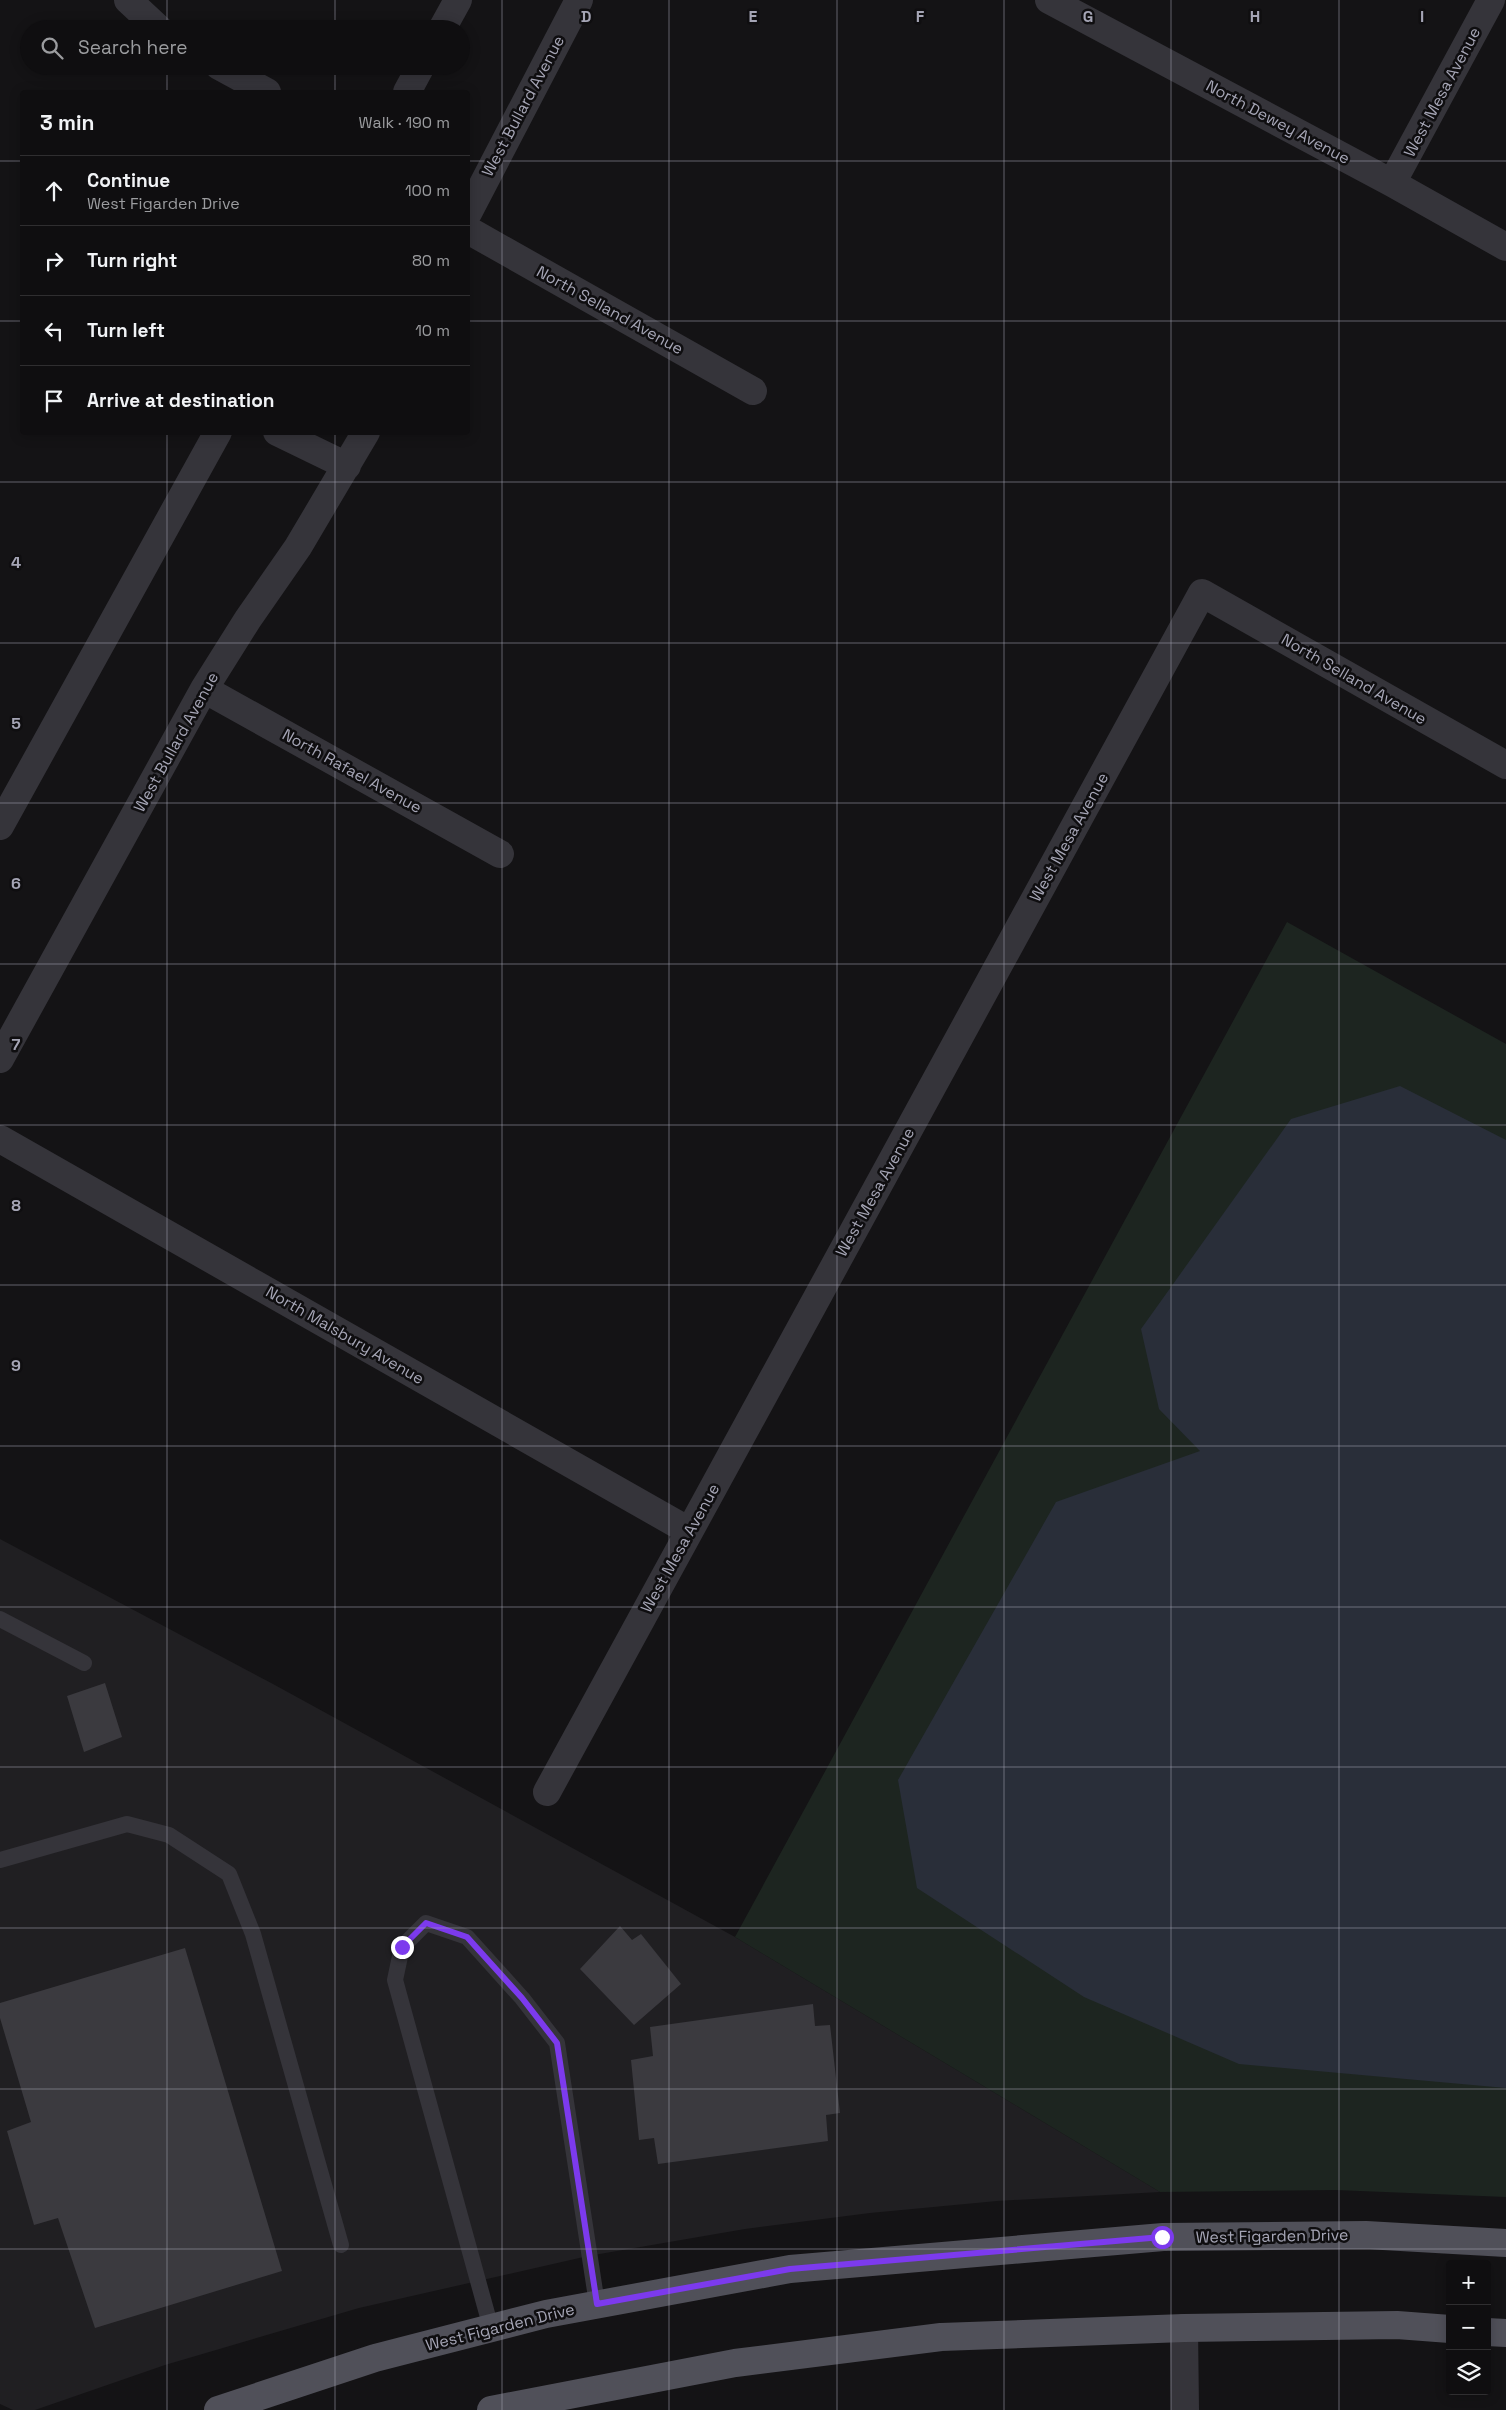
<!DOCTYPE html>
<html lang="en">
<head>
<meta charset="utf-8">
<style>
  :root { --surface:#0f0e10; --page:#1d1c1e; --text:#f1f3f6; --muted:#9b9c9f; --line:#2f2e30 }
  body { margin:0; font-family:"Space Grotesk",sans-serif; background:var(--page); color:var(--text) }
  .controls { position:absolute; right:15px; bottom:15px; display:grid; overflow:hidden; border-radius:5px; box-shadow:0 2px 12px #0003 }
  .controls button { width:45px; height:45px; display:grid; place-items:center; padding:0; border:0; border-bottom:1px solid var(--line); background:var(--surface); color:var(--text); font:25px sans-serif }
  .stop { position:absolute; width:15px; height:15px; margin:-11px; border:4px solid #7c3aed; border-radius:50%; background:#fff }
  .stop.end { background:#7c3aed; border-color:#fff; box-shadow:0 1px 5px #0008 }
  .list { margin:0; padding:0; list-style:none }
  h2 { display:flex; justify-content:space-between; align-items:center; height:65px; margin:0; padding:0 20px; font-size:21px }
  h2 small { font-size:16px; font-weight:400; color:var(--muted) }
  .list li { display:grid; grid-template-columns:32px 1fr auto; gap:15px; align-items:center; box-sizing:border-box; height:70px; padding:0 20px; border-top:1px solid var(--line) }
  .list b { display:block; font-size:19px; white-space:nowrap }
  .list p { margin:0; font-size:16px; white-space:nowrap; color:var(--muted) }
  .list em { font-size:16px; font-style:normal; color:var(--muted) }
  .icon { flex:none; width:28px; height:28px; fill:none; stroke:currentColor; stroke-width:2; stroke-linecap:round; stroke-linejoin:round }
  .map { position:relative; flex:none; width:1506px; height:2410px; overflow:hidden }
  .search { position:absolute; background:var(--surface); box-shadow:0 2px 12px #0003; left:20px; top:20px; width:450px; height:55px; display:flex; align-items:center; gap:12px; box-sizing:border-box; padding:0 18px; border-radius:28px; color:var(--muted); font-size:19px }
  .panel { position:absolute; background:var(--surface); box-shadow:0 2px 12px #0003; left:20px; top:90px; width:450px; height:345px; border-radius:5px }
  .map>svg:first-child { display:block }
  .built { fill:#201f22 }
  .green { fill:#1d2520 }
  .water { fill:#292e39 }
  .building { fill:#3b3a3f }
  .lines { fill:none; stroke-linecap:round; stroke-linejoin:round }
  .service { stroke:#35343a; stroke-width:16 }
  .minor { stroke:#35343a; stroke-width:28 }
  .tertiary { stroke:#35343a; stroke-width:28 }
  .primary { stroke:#505059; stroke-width:28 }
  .route { stroke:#7c3aed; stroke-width:6 }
  .grid { fill:none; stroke:#a5a5b5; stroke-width:1; stroke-opacity:0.55 }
  .labels { text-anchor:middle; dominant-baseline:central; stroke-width:5; stroke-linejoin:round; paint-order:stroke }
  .street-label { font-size:16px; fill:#a5a5b5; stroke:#0f0e10 }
  .grid-label { font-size:16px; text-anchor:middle; font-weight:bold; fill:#a5a5b5; stroke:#0f0e10; stroke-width:5; stroke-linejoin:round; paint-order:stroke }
</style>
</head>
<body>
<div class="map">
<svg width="1506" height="2410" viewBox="0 0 1506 2410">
  <rect width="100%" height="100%" fill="#141315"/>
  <path class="built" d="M0 1539 273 1684 735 1937 1160 2192 997 2201 870 2213 745 2229 588 2256 359 2308 165 2365 35 2410H13L0 2404Z"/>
  <path class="green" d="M1287 922 1506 1044V2197L1336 2190 1160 2192 735 1937Z"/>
  <path class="water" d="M1400 1086 1506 1140V2088L1239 2064 1084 1997 917 1888 898 1780 1056 1502 1200 1451 1159 1409 1141 1329 1291 1119Z"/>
  <path class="building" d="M105 1683 122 1737 84 1752 67 1696Z
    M620 1926 632 1940 641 1934 681 1984 634 2025 580 1969Z
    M185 1948 282 2271 95 2328 58 2218 34 2225 7 2131 31 2122 0 2018V2003Z
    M813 2004 815 2026 830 2025 840 2113 826 2115 828 2141 658 2164 654 2138 639 2140 631 2060 653 2056 650 2027Z"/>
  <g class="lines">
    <path class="service" d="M0 1619 84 1663
      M0 1860 127 1824 169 1835 229 1874 253 1934 341 2245
      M491 2328 395 1980 402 1947 426 1923 467 1937 522 1998 557 2043 597 2304"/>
    <path class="minor" d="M128 0 159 29
      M1049 0 1392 183 1506 247
      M219 66 267 92
      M1392 183 1491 0
      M468 213 579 0
      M468 230 753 391
      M277 432 347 466
      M204 689 500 854
      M0 1059 204 689 248 619 298 547 366 432
      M0 1139 689 1531
      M547 1792 1202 593 1506 765
      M1184 2328 1185 2410"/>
    <path class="tertiary" d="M442 29 458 0
      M407 92 421 66
      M0 826 218 432"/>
    <path class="primary" d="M1487 2332 1506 2333
      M218 2410 375 2358 546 2314 790 2269 1163 2237 1366 2235 1506 2243
      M491 2410 735 2363 941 2337 1184 2328 1397 2325 1450 2329"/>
  </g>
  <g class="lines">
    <path class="route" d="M402 1947 426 1923 467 1937 522 1998 557 2043 597 2304 790 2269 1162 2237"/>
  </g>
  <path class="grid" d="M167 0V29M335 0V29M502 0V2410M669 0V2410M837 0V2410M1004 0V2410M1171 0V2410M1339 0V2410M167 66V92M335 66V92M0 161H22M468 161H1506M0 321H22M468 321H1506M167 432V2410M335 432V2410M0 482H1506M0 643H1506M0 803H1506M0 964H1506M0 1125H1506M0 1285H1506M0 1446H1506M0 1607H1506M0 1767H1506M0 1928H1506M0 2089H1506M0 2249H1506"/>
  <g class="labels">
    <g class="street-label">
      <text transform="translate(1442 92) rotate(-62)">West Mesa Avenue</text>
      <text transform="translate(523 106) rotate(-62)">West Bullard Avenue</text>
      <text transform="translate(1278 122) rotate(28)">North Dewey Avenue</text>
      <text transform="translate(610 310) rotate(29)">North Selland Avenue</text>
      <text transform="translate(1354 679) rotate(30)">North Selland Avenue</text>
      <text transform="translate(176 742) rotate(-61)">West Bullard Avenue</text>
      <text transform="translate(352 771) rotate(29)">North Rafael Avenue</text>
      <text transform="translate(1069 837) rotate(-61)">West Mesa Avenue</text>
      <text transform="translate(875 1192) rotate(-61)">West Mesa Avenue</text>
      <text transform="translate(345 1335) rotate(30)">North Malsbury Avenue</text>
      <text transform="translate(680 1548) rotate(-61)">West Mesa Avenue</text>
      <text transform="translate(1272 2236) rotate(-1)">West Figarden Drive</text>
      <text transform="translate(500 2327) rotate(-14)">West Figarden Drive</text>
    </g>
  </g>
  <g class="grid-label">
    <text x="586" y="22">D</text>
    <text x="753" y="22">E</text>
    <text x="920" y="22">F</text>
    <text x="1088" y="22">G</text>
    <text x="1255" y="22">H</text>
    <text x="1422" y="22">I</text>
    <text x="16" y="568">4</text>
    <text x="16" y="729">5</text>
    <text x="16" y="889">6</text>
    <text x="16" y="1050">7</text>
    <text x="16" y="1211">8</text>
    <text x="16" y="1371">9</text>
  </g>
</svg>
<div class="controls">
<button>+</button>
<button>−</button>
<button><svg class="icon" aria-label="layers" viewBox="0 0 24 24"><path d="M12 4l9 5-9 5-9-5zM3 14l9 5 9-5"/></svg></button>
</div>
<div class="stop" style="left:1162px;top:2237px"></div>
<div class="stop end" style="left:402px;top:1947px"></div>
<div class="search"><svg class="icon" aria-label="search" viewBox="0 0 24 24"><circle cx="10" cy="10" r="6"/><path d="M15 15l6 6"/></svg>Search here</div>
<section class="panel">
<h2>3 min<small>Walk · 190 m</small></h2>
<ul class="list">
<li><svg class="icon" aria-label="ahead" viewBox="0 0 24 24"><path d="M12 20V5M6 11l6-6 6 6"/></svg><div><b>Continue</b><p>West Figarden Drive</p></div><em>100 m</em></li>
<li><svg class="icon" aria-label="right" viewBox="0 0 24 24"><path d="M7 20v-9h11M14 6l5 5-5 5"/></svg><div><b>Turn right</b></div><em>80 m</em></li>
<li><svg class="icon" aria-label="left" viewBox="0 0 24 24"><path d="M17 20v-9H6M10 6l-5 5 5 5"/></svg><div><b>Turn left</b></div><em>10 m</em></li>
<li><svg class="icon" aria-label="arrive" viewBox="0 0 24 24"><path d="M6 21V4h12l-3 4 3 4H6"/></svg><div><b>Arrive at destination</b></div></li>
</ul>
</section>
</div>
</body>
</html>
